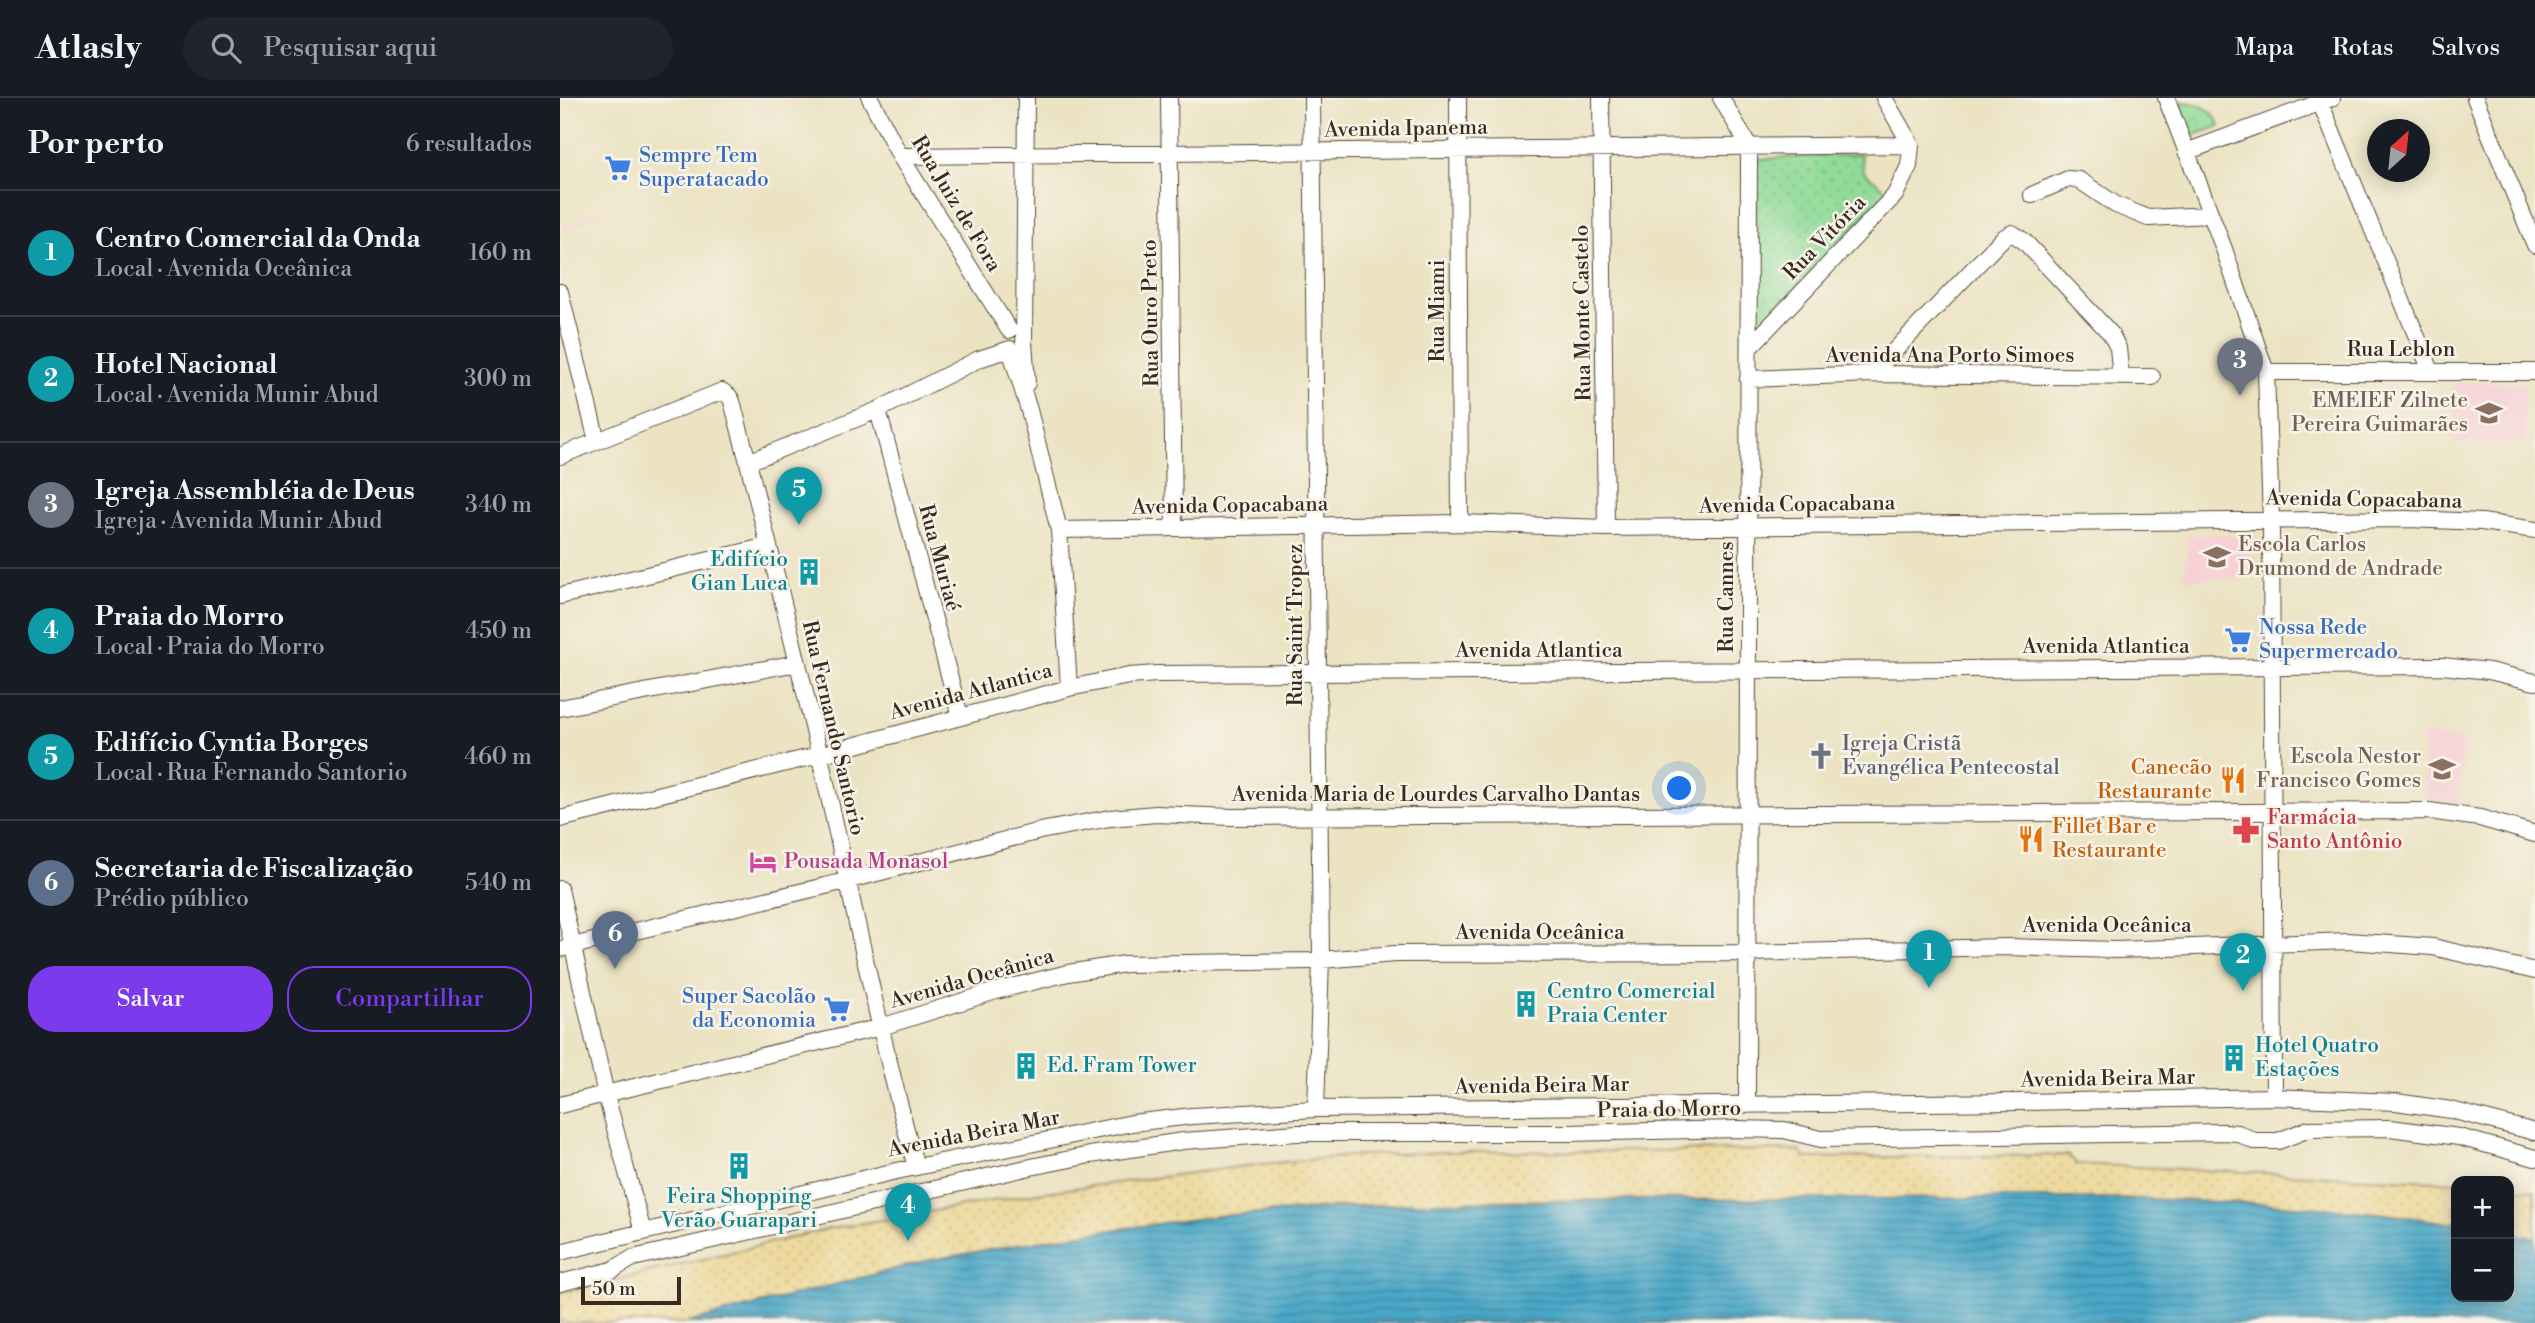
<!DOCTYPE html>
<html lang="pt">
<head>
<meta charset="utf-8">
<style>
  :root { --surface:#171b24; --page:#20242c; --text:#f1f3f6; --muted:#9ea1a6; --line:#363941; --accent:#7c3aed }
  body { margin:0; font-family:"Libre Bodoni",serif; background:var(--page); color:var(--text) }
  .controls { position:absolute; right:21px; bottom:21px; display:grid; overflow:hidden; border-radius:14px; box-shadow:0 4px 18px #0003 }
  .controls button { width:63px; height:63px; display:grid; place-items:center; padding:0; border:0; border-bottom:2px solid var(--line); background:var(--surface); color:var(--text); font:35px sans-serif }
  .compass { position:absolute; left:1807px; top:21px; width:63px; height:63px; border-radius:50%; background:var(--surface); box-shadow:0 4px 18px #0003; rotate:27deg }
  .scale { position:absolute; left:21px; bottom:18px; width:100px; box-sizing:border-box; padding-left:7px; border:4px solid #3b2a1e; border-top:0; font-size:19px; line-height:24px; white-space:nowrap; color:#3b2a1e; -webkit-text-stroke:5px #f7f3e8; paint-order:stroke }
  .you { position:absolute; left:1120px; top:691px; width:24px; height:24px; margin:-18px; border:5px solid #fff; border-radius:50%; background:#1a73e8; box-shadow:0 0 0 10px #1a73e833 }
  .badge { display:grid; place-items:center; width:46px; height:46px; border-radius:50%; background:var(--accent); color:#fff; font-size:23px; font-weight:700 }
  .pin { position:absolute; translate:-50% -58px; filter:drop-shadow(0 2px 4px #0008) }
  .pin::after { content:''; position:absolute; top:37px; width:24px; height:21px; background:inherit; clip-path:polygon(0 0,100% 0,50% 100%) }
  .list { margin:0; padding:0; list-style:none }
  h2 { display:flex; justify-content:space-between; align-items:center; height:91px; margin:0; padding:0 28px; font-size:30px }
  h2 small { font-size:23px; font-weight:400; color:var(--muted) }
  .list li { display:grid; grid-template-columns:46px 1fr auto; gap:21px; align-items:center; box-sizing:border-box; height:126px; padding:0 28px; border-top:2px solid var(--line) }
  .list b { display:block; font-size:26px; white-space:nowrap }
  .list p { margin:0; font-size:23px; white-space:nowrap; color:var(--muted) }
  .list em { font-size:23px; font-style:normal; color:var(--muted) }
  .actions { display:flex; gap:14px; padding:21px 28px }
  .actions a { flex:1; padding:16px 0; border:2px solid var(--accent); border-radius:28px; text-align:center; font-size:24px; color:var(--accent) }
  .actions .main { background:var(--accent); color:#fff }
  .icon { flex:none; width:38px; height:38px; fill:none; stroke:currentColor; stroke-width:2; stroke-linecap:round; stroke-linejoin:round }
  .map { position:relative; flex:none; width:1975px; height:1225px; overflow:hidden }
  header { display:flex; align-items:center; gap:42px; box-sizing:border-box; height:98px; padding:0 35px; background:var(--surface); border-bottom:2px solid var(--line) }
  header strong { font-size:33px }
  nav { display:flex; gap:38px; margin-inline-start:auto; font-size:24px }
  .search { width:490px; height:63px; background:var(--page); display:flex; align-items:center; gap:18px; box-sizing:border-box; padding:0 24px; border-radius:38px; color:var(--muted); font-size:26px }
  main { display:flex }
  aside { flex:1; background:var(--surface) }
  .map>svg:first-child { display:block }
  .built { fill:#f7cfd4 }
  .grass { fill:url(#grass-dots); stroke:#66825a; stroke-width:2 }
  .sand { fill:url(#sand-dots); stroke:#94825e; stroke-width:2 }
  .park { fill:url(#park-crowns); stroke:#66825a; stroke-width:2 }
  .water { fill:url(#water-rules); stroke:#426872; stroke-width:2 }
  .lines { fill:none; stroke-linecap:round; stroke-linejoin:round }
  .minor-casing { stroke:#554637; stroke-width:18 }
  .minor { stroke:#fff; stroke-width:16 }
  .labels { text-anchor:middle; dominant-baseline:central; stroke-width:5; stroke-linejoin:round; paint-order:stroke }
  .street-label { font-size:21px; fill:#3b2a1e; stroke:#f7f3e8 }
  .shop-label { font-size:21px; fill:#366cbe; stroke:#f7f3e8; text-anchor:start }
  .education-label { font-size:21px; fill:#785e54; stroke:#f7f3e8; text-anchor:end }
  .culture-label { font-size:21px; fill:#0d838f; stroke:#f7f3e8; text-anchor:start }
  .worship-label { font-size:21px; fill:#5b616d; stroke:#f7f3e8; text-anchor:start }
  .food-label { font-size:21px; fill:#c56008; stroke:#f7f3e8; text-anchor:end }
  .health-label { font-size:21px; fill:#be3a42; stroke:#f7f3e8; text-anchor:start }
  .hotel-label { font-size:21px; fill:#b23c85; stroke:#f7f3e8; text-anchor:start }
</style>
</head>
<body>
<header>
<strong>Atlasly</strong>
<div class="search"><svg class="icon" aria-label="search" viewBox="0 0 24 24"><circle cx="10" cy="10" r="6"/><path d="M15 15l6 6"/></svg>Pesquisar aqui</div>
<nav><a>Mapa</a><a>Rotas</a><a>Salvos</a></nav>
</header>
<main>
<aside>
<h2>Por perto<small>6 resultados</small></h2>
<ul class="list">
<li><span class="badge" style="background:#0f9aa8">1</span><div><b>Centro Comercial da Onda</b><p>Local · Avenida Oceânica</p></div><em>160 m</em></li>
<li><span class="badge" style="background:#0f9aa8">2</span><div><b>Hotel Nacional</b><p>Local · Avenida Munir Abud</p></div><em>300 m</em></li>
<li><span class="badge" style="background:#6b7280">3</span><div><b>Igreja Assembléia de Deus</b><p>Igreja · Avenida Munir Abud</p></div><em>340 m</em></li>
<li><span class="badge" style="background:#0f9aa8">4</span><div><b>Praia do Morro</b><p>Local · Praia do Morro</p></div><em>450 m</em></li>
<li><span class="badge" style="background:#0f9aa8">5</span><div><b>Edifício Cyntia Borges</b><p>Local · Rua Fernando Santorio</p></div><em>460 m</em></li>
<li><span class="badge" style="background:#5c6f8a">6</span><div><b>Secretaria de Fiscalização</b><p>Prédio público</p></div><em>540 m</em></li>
</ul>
<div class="actions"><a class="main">Salvar</a><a>Compartilhar</a></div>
</aside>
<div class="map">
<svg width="1975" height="1225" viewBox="0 0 1975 1225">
  <defs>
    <pattern id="grass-dots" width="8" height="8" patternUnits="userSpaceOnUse" patternTransform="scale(1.75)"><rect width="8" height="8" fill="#90db97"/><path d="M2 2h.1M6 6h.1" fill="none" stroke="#7dbc82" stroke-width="1.8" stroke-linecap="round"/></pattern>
    <pattern id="sand-dots" width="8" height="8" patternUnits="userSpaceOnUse" patternTransform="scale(1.75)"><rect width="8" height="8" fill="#eeda9e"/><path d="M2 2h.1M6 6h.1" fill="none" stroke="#cdbb88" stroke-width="1.8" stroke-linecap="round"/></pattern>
    <pattern id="park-crowns" width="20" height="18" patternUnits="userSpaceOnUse" patternTransform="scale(1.75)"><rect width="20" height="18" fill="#90db97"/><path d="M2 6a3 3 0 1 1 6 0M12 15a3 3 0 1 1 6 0" fill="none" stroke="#7dbc82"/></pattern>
    <pattern id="water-rules" width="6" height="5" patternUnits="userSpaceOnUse" patternTransform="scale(1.75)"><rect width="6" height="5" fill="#49a7c7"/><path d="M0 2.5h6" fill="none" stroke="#3e88a1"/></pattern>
  </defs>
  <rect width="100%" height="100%" fill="#f7f3e8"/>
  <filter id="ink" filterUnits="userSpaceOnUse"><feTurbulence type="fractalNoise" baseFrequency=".0143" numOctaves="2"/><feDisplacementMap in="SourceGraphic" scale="14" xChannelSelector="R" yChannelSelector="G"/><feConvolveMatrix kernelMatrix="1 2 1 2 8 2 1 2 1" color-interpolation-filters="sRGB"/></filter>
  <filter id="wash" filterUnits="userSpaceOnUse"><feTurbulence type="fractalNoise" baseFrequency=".00686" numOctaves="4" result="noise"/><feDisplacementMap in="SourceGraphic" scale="28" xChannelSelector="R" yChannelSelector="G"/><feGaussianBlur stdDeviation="1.57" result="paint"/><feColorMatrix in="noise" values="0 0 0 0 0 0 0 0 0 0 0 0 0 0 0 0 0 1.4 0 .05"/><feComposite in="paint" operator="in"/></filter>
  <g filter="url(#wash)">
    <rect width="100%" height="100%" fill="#ebe3c2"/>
    <path class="built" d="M190 0H193L203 18 236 0H242L6 134 0 118 7 130 202 22Z
      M1894 285H1965V347L1894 345Z
      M1628 436 1689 438 1687 480 1625 481Z
      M1862 638 1905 641 1898 704 1864 701Z"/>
    <path class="grass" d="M1301 56 1304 74 1328 93 1197 232 1195 61Z"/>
    <path class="sand" d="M1239 1052 1245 1060 1508 1057 1517 1066 1896 1084V1126L1820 1115 1712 1106 1566 1100 949 1102 804 1107 658 1118 514 1137 370 1162 127 1225H0V1195L268 1131 484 1094 702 1066 802 1057 887 1054Z
      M1949 1090 1975 1093V1140L1949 1135Z"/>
    <path class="park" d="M1619 3C1640 6 1651 8 1660 28L1632 38Z"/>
    <path class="water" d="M1474 1100C1615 1101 1757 1104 1896 1126V1199H1949V1135L1975 1140V1225H127L370 1162 514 1137 658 1118 877 1104Z"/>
  </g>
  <g filter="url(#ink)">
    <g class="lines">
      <defs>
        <path id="minor" d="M310 0 340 58 449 232
          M609 0 614 429
          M752 0 761 861 756 1011
          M898 0 900 425
          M1041 0 1046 430
          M1161 0 1189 48 1187 1006
          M1324 0 1351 47
          M1606 0 1664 151 1706 274 1711 422 1714 999
          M1915 0 1975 147
          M1760 4 1871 273
          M1626 54 1772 0
          M340 58 1351 47
          M1472 97 1508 81 1519 82 1556 107 1588 120 1650 117
          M0 194 37 343
          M464 240 466 0
          M464 244 467 285
          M1189 250 1335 97 1349 68 1351 47
          M1706 274H1975
          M1312 276 1443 140 1452 135 1464 143 1551 236 1558 250 1561 279
          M1188 281 1312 276 1592 279
          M318 312 400 618
          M0 358 162 293 169 298 172 303 188 364 318 312 419 261 450 251 469 312 499 432 509 590
          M188 364C213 466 240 569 263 672 293 805 320 938 356 1069
          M499 432 900 425 1046 430 1848 421 1922 424 1975 432
          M0 498 208 448
          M0 610 237 565
          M0 721 259 657 509 590 569 578 597 576 1882 568 1929 573 1975 584
          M0 791 46 997 83 1134
          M0 851 286 783 480 733 550 720 596 716 672 719 1869 713 1920 720 1975 736
          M0 1007 321 929 436 893 508 875 565 866 749 863 835 856 1187 855 1446 849 1557 852 1788 843 1873 849 1975 873
          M0 1154 332 1074 572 1025 632 1018 756 1011 1459 1004 1714 999 1836 1004 1891 1012 1975 1034
          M0 1185 52 1172 73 1160 466 1070 530 1057 623 1043 737 1035H1009L1176 1031 1224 1032 1261 1041 1663 1034 1678 1035 1694 1043H1718L1749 1031 1830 1030 1899 1039 1975 1060"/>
      </defs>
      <use href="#minor" class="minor-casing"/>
      <use href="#minor" class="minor"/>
    </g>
  </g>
  <defs>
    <symbol id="supermarket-bare" viewBox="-9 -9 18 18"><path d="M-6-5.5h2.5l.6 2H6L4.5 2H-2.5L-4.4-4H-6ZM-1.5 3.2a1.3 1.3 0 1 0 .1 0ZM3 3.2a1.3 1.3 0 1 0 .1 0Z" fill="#3f7fe0" stroke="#f7f3e8" stroke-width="2.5" paint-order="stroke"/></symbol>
    <symbol id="school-bare" viewBox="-9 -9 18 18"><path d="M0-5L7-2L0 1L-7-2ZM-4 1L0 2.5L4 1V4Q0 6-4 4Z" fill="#8d6e63" stroke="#f7f3e8" stroke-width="2.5" paint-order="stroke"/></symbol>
    <symbol id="building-bare" viewBox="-9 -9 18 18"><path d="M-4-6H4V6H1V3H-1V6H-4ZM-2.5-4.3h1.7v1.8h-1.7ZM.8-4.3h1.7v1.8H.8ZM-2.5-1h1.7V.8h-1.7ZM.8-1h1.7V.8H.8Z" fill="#0f9aa8" stroke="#f7f3e8" stroke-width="2.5" paint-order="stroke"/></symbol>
    <symbol id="church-bare" viewBox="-9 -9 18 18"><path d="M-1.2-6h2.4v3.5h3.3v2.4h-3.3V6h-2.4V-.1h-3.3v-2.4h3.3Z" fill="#6b7280" stroke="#f7f3e8" stroke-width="2.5" paint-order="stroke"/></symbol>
    <symbol id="restaurant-bare" viewBox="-9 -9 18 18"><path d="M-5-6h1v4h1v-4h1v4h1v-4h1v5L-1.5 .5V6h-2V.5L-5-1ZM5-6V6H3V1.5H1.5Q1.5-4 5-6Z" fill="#e8710a" stroke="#f7f3e8" stroke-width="2.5" paint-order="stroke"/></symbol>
    <symbol id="pharmacy-bare" viewBox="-9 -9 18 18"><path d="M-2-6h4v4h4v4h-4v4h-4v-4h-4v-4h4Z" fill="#e0444e" stroke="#f7f3e8" stroke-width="2.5" paint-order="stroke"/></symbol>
    <symbol id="hotel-bare" viewBox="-9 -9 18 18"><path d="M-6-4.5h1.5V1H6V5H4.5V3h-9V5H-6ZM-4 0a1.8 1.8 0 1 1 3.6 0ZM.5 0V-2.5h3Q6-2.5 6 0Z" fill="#d1479c" stroke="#f7f3e8" stroke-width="2.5" paint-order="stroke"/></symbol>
  </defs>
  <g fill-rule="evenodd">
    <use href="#supermarket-bare" x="39" y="51" width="38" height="38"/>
    <use href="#school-bare" x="1910" y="296" width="38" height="38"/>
    <use href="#school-bare" x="1638" y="440" width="38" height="38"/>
    <use href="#building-bare" x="230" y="455" width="38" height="38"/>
    <use href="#supermarket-bare" x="1659" y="523" width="38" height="38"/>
    <use href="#church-bare" x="1242" y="639" width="38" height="38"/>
    <use href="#school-bare" x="1863" y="652" width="38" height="38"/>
    <use href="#restaurant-bare" x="1654" y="663" width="38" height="38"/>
    <use href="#pharmacy-bare" x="1667" y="713" width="38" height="38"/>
    <use href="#restaurant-bare" x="1452" y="722" width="38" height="38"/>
    <use href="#hotel-bare" x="184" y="745" width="38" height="38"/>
    <use href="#building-bare" x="947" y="887" width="38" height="38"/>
    <use href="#supermarket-bare" x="258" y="892" width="38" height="38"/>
    <use href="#building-bare" x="1655" y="941" width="38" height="38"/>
    <use href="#building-bare" x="447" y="949" width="38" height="38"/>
    <use href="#building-bare" x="160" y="1049" width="38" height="38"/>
  </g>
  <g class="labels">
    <g class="street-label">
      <text transform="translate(846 31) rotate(-1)">Avenida Ipanema</text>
      <text transform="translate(396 106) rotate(59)">Rua Juiz de Fora</text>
      <text transform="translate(1265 140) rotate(-46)">Rua Vitória</text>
      <text transform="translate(878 213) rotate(-90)">Rua Miami</text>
      <text transform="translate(591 215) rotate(-91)">Rua Ouro Preto</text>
      <text transform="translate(1023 215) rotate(-91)">Rua Monte Castelo</text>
      <text x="1841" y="252">Rua Leblon</text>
      <text x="1390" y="258">Avenida Ana Porto Simoes</text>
      <text transform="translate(1804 402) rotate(1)">Avenida Copacabana</text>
      <text transform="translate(1237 407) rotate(-1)">Avenida Copacabana</text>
      <text transform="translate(670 408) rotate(-1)">Avenida Copacabana</text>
      <text transform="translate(379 460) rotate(75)">Rua Muriaé</text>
      <text transform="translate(1167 499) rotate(-90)">Rua Cannes</text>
      <text transform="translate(736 527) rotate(-90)">Rua Saint Tropez</text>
      <text x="1546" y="549">Avenida Atlantica</text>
      <text x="979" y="553">Avenida Atlantica</text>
      <text transform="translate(411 594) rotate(-15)">Avenida Atlantica</text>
      <text transform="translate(273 630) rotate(77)">Rua Fernando Santorio</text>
      <text x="876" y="697">Avenida Maria de Lourdes Carvalho Dantas</text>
      <text x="1547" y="828">Avenida Oceânica</text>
      <text x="980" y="835">Avenida Oceânica</text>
      <text transform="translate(412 881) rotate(-16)">Avenida Oceânica</text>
      <text transform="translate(1548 981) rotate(-1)">Avenida Beira Mar</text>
      <text transform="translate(982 988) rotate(-1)">Avenida Beira Mar</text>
      <text transform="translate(1109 1012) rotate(-1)">Praia do Morro</text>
      <text transform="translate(414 1036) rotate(-11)">Avenida Beira Mar</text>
    </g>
    <g class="shop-label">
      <text x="79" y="58">Sempre Tem<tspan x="79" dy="24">Superatacado</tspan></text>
      <text x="1699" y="530">Nossa Rede<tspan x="1699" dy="24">Supermercado</tspan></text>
      <text x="256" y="899" text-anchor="end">Super Sacolão<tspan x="256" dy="24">da Economia</tspan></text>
    </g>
    <g class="education-label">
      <text x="1908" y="303">EMEIEF Zilnete<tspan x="1908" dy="24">Pereira Guimarães</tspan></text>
      <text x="1678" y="447" text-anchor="start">Escola Carlos<tspan x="1678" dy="24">Drumond de Andrade</tspan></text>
      <text x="1861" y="659">Escola Nestor<tspan x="1861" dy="24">Francisco Gomes</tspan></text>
    </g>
    <g class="culture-label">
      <text x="228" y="462" text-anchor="end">Edifício<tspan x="228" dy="24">Gian Luca</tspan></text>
      <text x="987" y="894">Centro Comercial<tspan x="987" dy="24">Praia Center</tspan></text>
      <text x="1695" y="948">Hotel Quatro<tspan x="1695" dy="24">Estações</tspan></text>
      <text x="487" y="968">Ed. Fram Tower</text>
      <text x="179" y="1099" text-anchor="middle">Feira Shopping<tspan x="179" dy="24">Verão Guarapari</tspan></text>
    </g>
    <g class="worship-label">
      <text x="1282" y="646">Igreja Cristã<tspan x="1282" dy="24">Evangélica Pentecostal</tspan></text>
    </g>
    <g class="food-label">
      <text x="1652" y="670">Canecão<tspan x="1652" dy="24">Restaurante</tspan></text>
      <text x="1492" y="729" text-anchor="start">Fillet Bar e<tspan x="1492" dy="24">Restaurante</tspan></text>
    </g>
    <g class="health-label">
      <text x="1707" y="720">Farmácia<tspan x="1707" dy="24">Santo Antônio</tspan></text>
    </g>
    <g class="hotel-label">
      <text x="224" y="764">Pousada Monasol</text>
    </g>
  </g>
</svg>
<div class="controls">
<button>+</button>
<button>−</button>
</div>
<svg class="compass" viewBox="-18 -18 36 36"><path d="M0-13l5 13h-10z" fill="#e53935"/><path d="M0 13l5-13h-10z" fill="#9ea1a6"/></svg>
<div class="scale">50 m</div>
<div class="you"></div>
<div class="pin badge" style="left:1369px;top:890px;background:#0f9aa8">1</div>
<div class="pin badge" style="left:1683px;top:893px;background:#0f9aa8">2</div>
<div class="pin badge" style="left:1680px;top:298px;background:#6b7280">3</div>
<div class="pin badge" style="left:348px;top:1143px;background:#0f9aa8">4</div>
<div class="pin badge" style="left:239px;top:427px;background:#0f9aa8">5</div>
<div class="pin badge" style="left:55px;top:871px;background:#5c6f8a">6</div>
</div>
</main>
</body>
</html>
